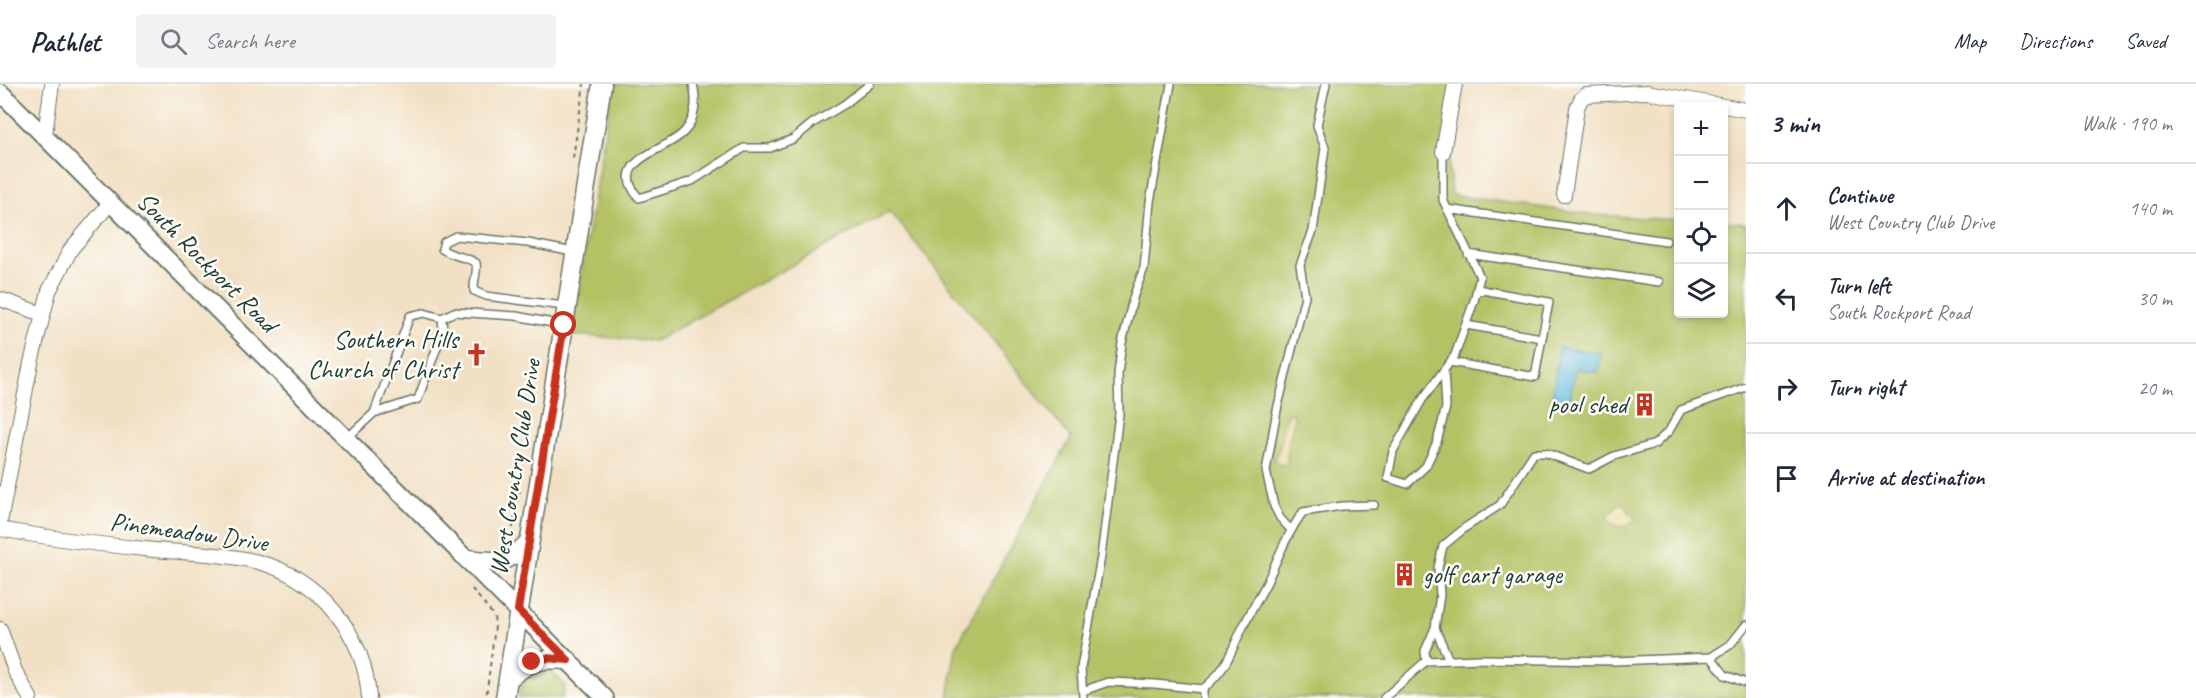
<!DOCTYPE html>
<html lang="en">
<head>
<meta charset="utf-8">
<style>
  :root { --surface:#fff; --page:#f2f2f3; --text:#1f2937; --muted:#747a83; --line:#e0e1e3 }
  body { margin:0; font-family:Caveat,sans-serif; background:var(--page); color:var(--text) }
  .controls { position:absolute; right:18px; top:18px; display:grid; overflow:hidden; border-radius:6px; box-shadow:0 3px 9px #0003 }
  .controls button { width:54px; height:54px; display:grid; place-items:center; padding:0; border:0; border-bottom:2px solid var(--line); background:var(--surface); color:var(--text); font:30px sans-serif }
  .stop { position:absolute; width:18px; height:18px; margin:-14px; border:4px solid #c8321e; border-radius:50%; background:#fff }
  .stop.end { background:#c8321e; border-color:#fff; box-shadow:0 2px 6px #0008 }
  .list { margin:0; padding:0; list-style:none }
  h2 { display:flex; justify-content:space-between; align-items:center; height:78px; margin:0; padding:0 24px; font-size:26px }
  h2 small { font-size:20px; font-weight:400; color:var(--muted) }
  .list li { display:grid; grid-template-columns:39px 1fr auto; gap:18px; align-items:center; box-sizing:border-box; height:90px; padding:0 24px; border-top:2px solid var(--line) }
  .list b { display:block; font-size:22px; white-space:nowrap }
  .list p { margin:0; font-size:20px; white-space:nowrap; color:var(--muted) }
  .list em { font-size:20px; font-style:normal; color:var(--muted) }
  .icon { flex:none; width:33px; height:33px; fill:none; stroke:currentColor; stroke-width:2; stroke-linecap:round; stroke-linejoin:round }
  .map { position:relative; flex:none; width:1746px; height:614px; overflow:hidden }
  header { display:flex; align-items:center; gap:36px; box-sizing:border-box; height:84px; padding:0 30px; background:var(--surface); border-bottom:2px solid var(--line) }
  header strong { font-size:28px }
  nav { display:flex; gap:33px; margin-inline-start:auto; font-size:21px }
  .search { width:420px; height:54px; background:var(--page); display:flex; align-items:center; gap:15px; box-sizing:border-box; padding:0 21px; border-radius:6px; color:var(--muted); font-size:22px }
  main { display:flex }
  aside { flex:1; background:var(--surface) }
  .map>svg:first-child { display:block }
  .green { fill:#b4c265; stroke:#6a804c; stroke-width:1.5 }
  .sand { fill:#eeda9e; stroke:#868c69; stroke-width:1.5 }
  .water { fill:#5cb6d9; stroke:#3e7a86; stroke-width:1.5 }
  .lines { fill:none; stroke-linecap:round; stroke-linejoin:round }
  .service-casing { stroke:#697666; stroke-width:10 }
  .minor-casing { stroke:#697666; stroke-width:16 }
  .tertiary-casing { stroke:#697666; stroke-width:20 }
  .secondary-casing { stroke:#697666; stroke-width:21 }
  .path { stroke:#697666; stroke-width:2; stroke-dasharray:4.5 4.5; stroke-linecap:butt }
  .service { stroke:#fff; stroke-width:7 }
  .minor { stroke:#fff; stroke-width:14 }
  .tertiary { stroke:#fff; stroke-width:16 }
  .secondary { stroke:#fff; stroke-width:18 }
  .route { stroke:#c8321e; stroke-width:8 }
  .labels { text-anchor:middle; dominant-baseline:central; stroke-width:5; stroke-linejoin:round; paint-order:stroke }
  .street-label { font-size:26px; fill:#1f3d34; stroke:#fdfcf7 }
  .poi-label { font-size:26px; fill:#1f3d34; stroke:#fdfcf7; text-anchor:end }
</style>
</head>
<body>
<header>
<strong>Pathlet</strong>
<div class="search"><svg class="icon" aria-label="search" viewBox="0 0 24 24"><circle cx="10" cy="10" r="6"/><path d="M15 15l6 6"/></svg>Search here</div>
<nav><a>Map</a><a>Directions</a><a>Saved</a></nav>
</header>
<main>
<div class="map">
<svg width="1746" height="614" viewBox="0 0 1746 614">
  <rect width="100%" height="100%" fill="#fdfcf7"/>
  <filter id="ink" filterUnits="userSpaceOnUse"><feTurbulence type="fractalNoise" baseFrequency=".0167" numOctaves="2"/><feDisplacementMap in="SourceGraphic" scale="12" xChannelSelector="R" yChannelSelector="G"/><feConvolveMatrix kernelMatrix="1 2 1 2 8 2 1 2 1" color-interpolation-filters="sRGB"/></filter>
  <filter id="wash" filterUnits="userSpaceOnUse"><feTurbulence type="fractalNoise" baseFrequency=".008" numOctaves="4" result="noise"/><feDisplacementMap in="SourceGraphic" scale="24" xChannelSelector="R" yChannelSelector="G"/><feGaussianBlur stdDeviation="1.35" result="paint"/><feColorMatrix in="noise" values="0 0 0 0 0 0 0 0 0 0 0 0 0 0 0 0 0 1.4 0 .05"/><feComposite in="paint" operator="in"/></filter>
  <g filter="url(#wash)">
    <rect width="100%" height="100%" fill="#f2e0c4"/>
    <path class="green" d="M613 0H1458L1449 84 1451 111 1596 131 1678 136V230H1724V138L1746 140V614H948L956 563 1071 354 890 127 655 257 571 251Z
      M548 584 565 601 562 614H519L521 600 527 589Z"/>
    <path class="sand" d="M1289 330H1293L1295 333 1288 359 1287 379 1284 382 1275 378C1275 371 1279 366 1281 359 1282 348 1282 339 1289 330Z
      M1620 419 1624 420 1629 429 1634 431 1636 435C1624 445 1618 446 1608 435L1609 430Z"/>
    <path class="water" d="M1559 263 1601 269 1598 288 1575 285 1570 318 1552 315Z"/>
  </g>
  <g filter="url(#ink)">
    <g class="lines">
      <defs>
        <path id="service" d="M693 0C697 16 696 35 684 48 665 68 606 76 639 114L692 97 744 64H770L793 55 813 39 845 20 870 0
          M1443 68V116L1480 193 1474 217 1455 271 1422 316 1393 367 1388 394 1407 400 1426 382 1437 358 1446 323 1444 286
          M1447 125 1666 157
          M1468 170 1659 198
          M1477 205 1549 218 1542 254
          M564 222 486 212 474 207C473 196 478 189 476 179 465 172 453 173 442 165L444 158 456 152 528 159 573 168
          M442 234 454 228 516 232 563 241
          M1450 278 1535 293 1542 254 1466 241
          M347 354 374 329 410 232 424 229 442 234 443 247 418 315 374 329
          M1290 445 1280 434 1274 422 1266 387 1277 326 1305 212 1300 181 1313 147 1325 64 1317 41 1326 0
          M1435 544 1449 576
          M1711 573 1730 561 1746 541
          M1426 577 1425 567 1435 544 1440 511 1438 484 1443 462 1466 443 1500 421 1534 369H1546L1589 385 1614 372 1655 360 1669 347 1681 326 1746 303
          M1083 607 1108 598 1155 600 1203 605
          M1083 614 1081 584 1101 473 1119 330 1118 290 1122 259 1134 211 1144 184 1150 118 1171 0
          M1203 614V605C1230 582 1229 569 1245 539 1252 525 1260 512 1267 498 1278 474 1287 450 1303 428L1342 422 1374 421
          M1384 614 1426 577 1480 575 1614 577 1711 573 1725 591 1746 599"/>
        <path id="minor" d="M45 50 52 0
          M1443 68 1455 0
          M1564 111 1577 24 1581 15 1586 11 1647 8 1746 26
          M0 215 42 230
          M0 438 31 279 49 207 71 165 111 118
          M0 445C48 454 96 460 145 465 180 469 224 469 258 478 320 494 365 551 369 614
          M0 545 15 587 30 614"/>
        <path id="tertiary" d="M0 8 605 614"/>
        <path id="secondary" d="M467 475C498 479 508 480 530 457
          M508 595C530 577 539 574 568 576
          M505 614 602 0"/>
      </defs>
      <use href="#service" class="service-casing"/>
      <use href="#minor" class="minor-casing"/>
      <use href="#tertiary" class="tertiary-casing"/>
      <use href="#secondary" class="secondary-casing"/>
      <path class="path" d="M573 74 584 0
        M511 453 520 406
        M472 505 494 532 495 542 486 614"/>
      <use href="#service" class="service"/>
      <use href="#minor" class="minor"/>
      <use href="#tertiary" class="tertiary"/>
      <use href="#secondary" class="secondary"/>
    </g>
  </g>
  <g class="lines" filter="url(#ink)">
    <path class="route" d="M532 578 547 574 568 576 518 526 564 241"/>
  </g>
  <defs>
    <symbol id="church-bare" viewBox="-9 -9 18 18"><path d="M-1.2-6h2.4v3.5h3.3v2.4h-3.3V6h-2.4V-.1h-3.3v-2.4h3.3Z" fill="#c8321e" stroke="#fdfcf7" stroke-width="2.5" paint-order="stroke"/></symbol>
    <symbol id="building-bare" viewBox="-9 -9 18 18"><path d="M-4-6H4V6H1V3H-1V6H-4ZM-2.5-4.3h1.7v1.8h-1.7ZM.8-4.3h1.7v1.8H.8ZM-2.5-1h1.7V.8h-1.7ZM.8-1h1.7V.8H.8Z" fill="#c8321e" stroke="#fdfcf7" stroke-width="2.5" paint-order="stroke"/></symbol>
  </defs>
  <g fill-rule="evenodd">
    <use href="#church-bare" x="460" y="254" width="33" height="33"/>
    <use href="#building-bare" x="1628" y="304" width="33" height="33"/>
    <use href="#building-bare" x="1388" y="474" width="33" height="33"/>
  </g>
  <g class="labels">
    <g class="street-label">
      <text transform="translate(207 178) rotate(45)">South Rockport Road</text>
      <text transform="translate(515 383) rotate(-81)">West Country Club Drive</text>
      <text transform="translate(189 448) rotate(8)">Pinemeadow Drive</text>
    </g>
    <g class="poi-label">
      <text x="458" y="255">Southern Hills<tspan x="458" dy="30">Church of Christ</tspan></text>
      <text x="1627" y="320">pool shed</text>
      <text x="1423" y="490" text-anchor="start">golf cart garage</text>
    </g>
  </g>
</svg>
<div class="controls">
<button>+</button>
<button>−</button>
<button><svg class="icon" aria-label="locate" viewBox="0 0 24 24"><circle cx="12" cy="12" r="6"/><path d="M12 2v4M12 18v4M2 12h4M18 12h4"/></svg></button>
<button><svg class="icon" aria-label="layers" viewBox="0 0 24 24"><path d="M12 4l9 5-9 5-9-5zM3 14l9 5 9-5"/></svg></button>
</div>
<div class="stop" style="left:564px;top:241px"></div>
<div class="stop end" style="left:532px;top:578px"></div>
</div>
<aside>
<h2>3 min<small>Walk · 190 m</small></h2>
<ul class="list">
<li><svg class="icon" aria-label="ahead" viewBox="0 0 24 24"><path d="M12 20V5M6 11l6-6 6 6"/></svg><div><b>Continue</b><p>West Country Club Drive</p></div><em>140 m</em></li>
<li><svg class="icon" aria-label="left" viewBox="0 0 24 24"><path d="M17 20v-9H6M10 6l-5 5 5 5"/></svg><div><b>Turn left</b><p>South Rockport Road</p></div><em>30 m</em></li>
<li><svg class="icon" aria-label="right" viewBox="0 0 24 24"><path d="M7 20v-9h11M14 6l5 5-5 5"/></svg><div><b>Turn right</b></div><em>20 m</em></li>
<li><svg class="icon" aria-label="arrive" viewBox="0 0 24 24"><path d="M6 21V4h12l-3 4 3 4H6"/></svg><div><b>Arrive at destination</b></div></li>
</ul>
</aside>
</main>
</body>
</html>
